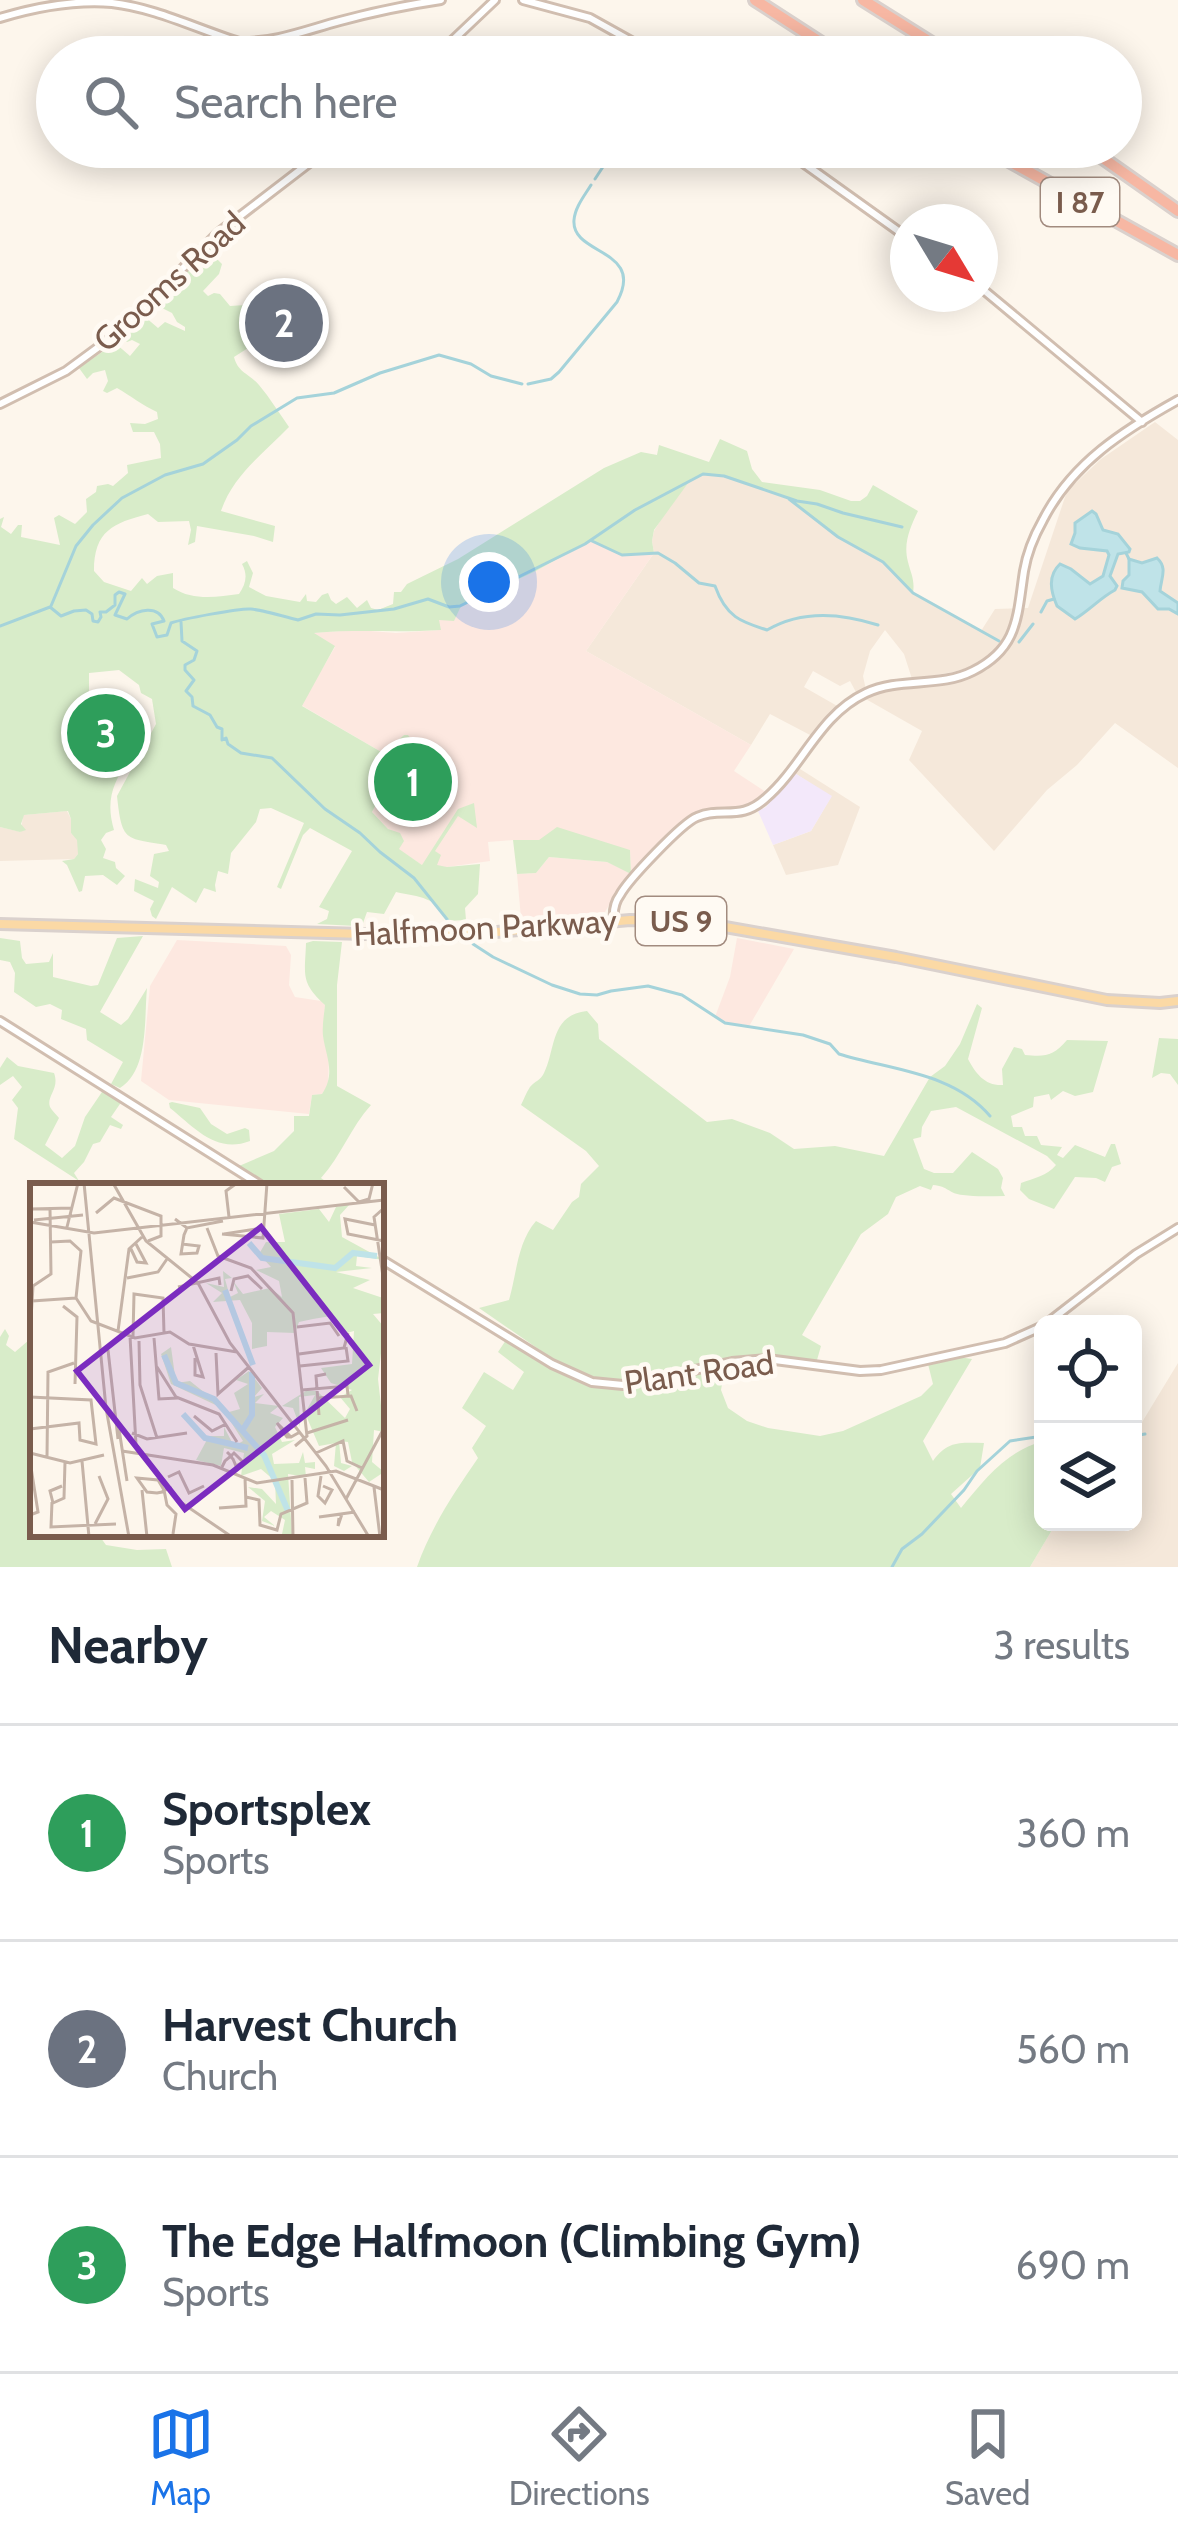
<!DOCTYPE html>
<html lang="en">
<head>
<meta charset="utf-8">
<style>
  :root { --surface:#fff; --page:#f6f6f7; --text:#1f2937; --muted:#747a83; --line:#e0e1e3; --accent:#1a73e8 }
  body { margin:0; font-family:Cabin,sans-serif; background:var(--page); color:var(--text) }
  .controls { position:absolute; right:36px; bottom:36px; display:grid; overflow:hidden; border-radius:18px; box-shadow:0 6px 30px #0003 }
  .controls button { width:108px; height:108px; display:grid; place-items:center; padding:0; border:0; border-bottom:3px solid var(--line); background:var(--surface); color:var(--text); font:60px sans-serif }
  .compass { position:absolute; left:890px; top:204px; width:108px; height:108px; border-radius:50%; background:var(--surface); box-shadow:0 6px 30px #0003; rotate:128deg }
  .you { position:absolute; left:489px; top:582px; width:42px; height:42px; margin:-30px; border:9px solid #fff; border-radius:50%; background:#1a73e8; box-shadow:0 0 0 18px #1a73e833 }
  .badge { display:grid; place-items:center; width:78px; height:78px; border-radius:50%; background:var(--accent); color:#fff; font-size:39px; font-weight:700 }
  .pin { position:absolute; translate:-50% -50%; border:6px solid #fff; box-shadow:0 3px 12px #0006 }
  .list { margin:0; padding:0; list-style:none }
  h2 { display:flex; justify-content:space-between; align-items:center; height:156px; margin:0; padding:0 48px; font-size:51px }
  h2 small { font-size:39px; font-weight:400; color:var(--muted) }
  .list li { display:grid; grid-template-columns:78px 1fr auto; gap:36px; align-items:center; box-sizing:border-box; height:216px; padding:0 48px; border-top:3px solid var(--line) }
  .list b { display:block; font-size:45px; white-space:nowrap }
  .list p { margin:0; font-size:39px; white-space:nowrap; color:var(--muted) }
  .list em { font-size:39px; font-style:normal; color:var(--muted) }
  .icon { flex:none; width:66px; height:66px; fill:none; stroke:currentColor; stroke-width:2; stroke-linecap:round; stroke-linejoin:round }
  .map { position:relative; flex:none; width:1178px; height:1567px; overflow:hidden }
  .search { position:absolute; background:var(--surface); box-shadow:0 6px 30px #0003; left:36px; right:36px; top:36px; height:132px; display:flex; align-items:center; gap:30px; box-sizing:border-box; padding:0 42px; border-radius:66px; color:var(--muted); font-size:45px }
  .sheet { height:804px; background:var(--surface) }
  nav { display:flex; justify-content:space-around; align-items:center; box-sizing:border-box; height:168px; border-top:3px solid var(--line); background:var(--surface); font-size:33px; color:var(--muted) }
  nav a { display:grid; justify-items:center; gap:6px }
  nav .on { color:var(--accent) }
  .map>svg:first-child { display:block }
  .residential { fill:#f5e8da }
  .commercial { fill:#fde8e0 }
  .education { fill:#f3e8fa }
  .green { fill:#d8ecc9 }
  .water { fill:#bfe3e8; stroke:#a5d3da; stroke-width:3 }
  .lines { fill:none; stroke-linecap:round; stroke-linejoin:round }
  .stream { stroke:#a5d3da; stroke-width:3 }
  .tertiary-casing { stroke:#d1beb0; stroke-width:12 }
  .primary-casing { stroke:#dad1cd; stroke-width:14 }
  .motorway-casing { stroke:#dad1cd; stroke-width:16 }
  .tertiary { stroke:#fff; stroke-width:6 }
  .primary { stroke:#fbd9a5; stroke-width:8 }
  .motorway { stroke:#f7b7a3; stroke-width:10 }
  .labels { text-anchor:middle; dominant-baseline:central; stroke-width:9; stroke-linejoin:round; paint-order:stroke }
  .shield { fill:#fffaf3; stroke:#a28b7f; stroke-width:3 }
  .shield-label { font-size:30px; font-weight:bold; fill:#7a5c4d }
  .street-label { font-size:33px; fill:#7a5c4d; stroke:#fffaf3 }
  .inset-river { fill:none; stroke:#bfe3e8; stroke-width:6 }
  .inset-road { fill:none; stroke:#c5b3a7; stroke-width:3 }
  .view { fill:#7b2cbf; fill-opacity:0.15; stroke:#7b2cbf; stroke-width:6 }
  .inset-edge { fill:none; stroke:#7a5c4d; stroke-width:6 }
</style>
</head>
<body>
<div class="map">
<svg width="1178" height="1567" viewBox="0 0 1178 1567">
  <rect width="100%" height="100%" fill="#fdf6ec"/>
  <path class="residential" d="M1155 422 1178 440V768L1115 723 1077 765 1047 790 994 851 909 760 922 731 864 698 891 689 967 679 987 670 1007 652 1011 645 1002 643 987 659 974 666 953 672 912 679 904 654 885 630 870 651 863 676 866 690 857 694 850 681 840 686 813 671 804 687 839 707 812 736 770 714 751 745 586 651 654 553 652 541 654 531 668 508 691 479 703 474 724 476 788 498 838 537 883 562 913 593 981 631 995 609 1028 608 1067 491 1101 459Z
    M797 767 860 807 838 865 786 875 773 845 811 831 831 797 793 772Z
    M67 811 71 819V833L78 839V854L74 859 0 861V827L21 832 23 815Z
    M1178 1363V1567H1030L1052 1530 1078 1527 1081 1522H1133V1437Z"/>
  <path class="commercial" d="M591 540 621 555 654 553 586 651 751 745 734 771 766 792 742 809 690 818 622 883 605 912 521 918 517 874 536 873 549 857 607 862 631 873 630 850 513 840 488 842 490 861 447 867 422 865 398 849 388 829 372 812 392 774 410 750 411 740 408 735H404L383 753 301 705 335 647 312 633 357 630 396 633 440 630 438 620 460 606 536 571Z
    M737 938 794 949 748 1028 725 1023 715 1017 730 977Z
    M177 940 286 946 291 955 289 985 295 997 321 1001 325 1005 323 1035 329 1056 328 1086 322 1094 312 1095 309 1114 169 1100 141 1081 150 986Z"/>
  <path class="education" d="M793 772 832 796 811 831 773 845 758 811 766 807Z"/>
  <path class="green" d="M211 246 218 248 215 257 222 264 219 274 203 291 208 296 214 293 220 294 230 306 245 305 257 317 261 334 248 348 234 357C238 373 249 373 259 385 270 398 279 413 289 427 263 454 233 475 221 511L275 526 273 542 254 536 197 526 195 542 188 545 191 530 189 521 158 522 148 514C113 523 94 531 94 571L104 582 131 591 142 578 147 584 157 576 173 573V588C193 601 217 597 239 594 246 584 248 575 242 564L247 561 253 573 249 587 266 596 300 602 306 594 307 601 316 602 322 595 328 593 331 600 336 604 347 597 357 608 367 600 371 608 378 610 393 604 394 592H401L407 584 458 559 604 468 641 452 657 455 659 445 709 462 720 439 747 451 752 469 762 482 820 490 851 501H860L867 496 873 485 918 511C910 528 903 543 908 562 911 574 915 580 913 593L883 562 838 537 788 498 724 476 703 474 691 479 654 530 652 541 654 553 622 555 591 540 536 571 461 606 454 621 439 620 441 630C398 633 357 629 314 633L335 646 302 706 383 753 404 735H408L412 740 410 750 392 774 372 812 388 829 400 833 404 841 399 849 422 865 458 809 474 803 477 828 458 816 435 851 441 855 437 865 447 867 480 864 478 894 465 908 466 920 447 921C438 897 419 897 396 892L384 914 367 912 363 923 356 926 317 924 327 919 329 911 319 907 352 851 310 828 303 835 281 889 277 887 304 823 271 808 260 809 256 822 231 853 228 874 218 871 215 885 216 892 204 888 196 903 172 887 156 919 152 916 150 909 154 901 134 891 135 879 158 888 159 882 150 876 154 854 169 851 166 845C125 838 122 842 117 796L156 724 152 699 141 693 139 685 119 670 89 673V694L85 697 86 735 120 745 141 732V739C122 772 102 790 114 830L106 833 101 840 106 849 103 858 115 862 116 868 125 876 117 885 103 875 85 876 82 891 79 892 67 865 62 861 74 859 78 854 77 840 71 833V819L68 811 24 815 21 824 26 830 20 832 0 827V519L4 517 1 527 11 534 18 525H22L21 537 60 545 54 518 59 515 75 524 87 512 86 499 96 492 97 486 108 484 113 486 128 473 127 465 161 458 160 444 154 432H133L130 423 145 424 158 419 157 412C142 405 131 396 117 388L107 393 103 391 108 381 105 370 93 373 87 379 79 368 115 343 130 356 140 344 132 340 127 342 121 336 144 316 158 328 165 322 185 331V327L177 322 172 313 156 305Z
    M557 827 630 850 631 874 607 862 549 857 536 873 517 874 513 840H539Z
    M143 936 100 1012 121 1025 128 1019 147 988C144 1019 149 1070 120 1088L111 1084 123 1062 87 1040 86 1029 61 1019 62 1010 50 1004 36 1007 14 992 15 973 10 962 0 960V938L20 941 22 958 26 964 49 962 53 953V977L91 986 98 985 117 938Z
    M313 941 342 942 337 985V1086L371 1105C351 1127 341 1156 321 1178L332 1186H303L294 1180 288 1186H271L239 1166 274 1151 294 1131V1116H309L312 1095 322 1094C336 1073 326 1057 323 1036 322 1026 324 1015 325 1005 300 982 305 975 306 943Z
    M977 1004 982 1008 968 1059C976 1074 985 1086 1003 1085L1002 1069 1014 1047 1022 1049 1025 1055C1046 1057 1053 1056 1067 1040L1108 1041 1093 1092 1075 1096 1063 1091 1051 1100 1049 1094 1034 1097 1033 1107 1011 1116 1013 1127H1022L1025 1136H1037L1041 1145 1062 1147 1057 1155 1063 1158 1075 1145 1105 1157 1111 1144H1115L1121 1164 1112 1167 1105 1182 1096 1178 1075 1177 1054 1209 1029 1199 1020 1190 1021 1183C1034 1178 1047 1176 1056 1165L1047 1156 956 1107 931 1111 922 1127 921 1137 913 1139 924 1169 934 1173H953L972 1152 998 1169 1003 1178 1001 1188 1005 1196C991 1196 976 1197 963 1195 949 1194 948 1186 933 1185L931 1190 920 1186 896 1197 888 1214 861 1234 802 1335 821 1346 817 1360 799 1366 780 1362 725 1367 721 1390 728 1408 747 1421 768 1428 820 1436 843 1431 921 1396 933 1384 928 1364 959 1357 972 1359 923 1441 933 1461C948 1440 961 1443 984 1443L980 1468 951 1494 961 1508C985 1479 1005 1452 1043 1441V1522H1077L1078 1527 1070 1531 1052 1530 1030 1567H417C431 1527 454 1493 478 1458L472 1448 486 1426 462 1408 484 1372 513 1390 524 1372 498 1352 506 1340 531 1354 550 1357 479 1308 509 1300C517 1273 517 1243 536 1221L553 1230 572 1202 579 1197 581 1184 599 1166 586 1151 521 1105C524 1099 526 1093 530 1087 535 1081 541 1080 544 1073 556 1049 550 1015 587 1011L598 1024 599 1039 707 1122 732 1119 770 1133 794 1149 835 1146 884 1156 930 1077 945 1066 960 1044Z
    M1159 1038 1178 1039V1085L1170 1074 1161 1073 1152 1078Z
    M7 1057 18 1066 54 1073C60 1089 46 1096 50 1107 52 1111 56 1114 59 1118L45 1145 62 1158 75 1146 85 1117 104 1089 122 1101 111 1117 123 1125 121 1129 110 1125 100 1142 93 1144 84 1162 74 1173 79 1181 14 1139 18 1108 12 1100 22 1087 13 1076 0 1085V1068Z
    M172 1102 200 1108 211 1124 227 1134 245 1128 249 1130 250 1141C216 1154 195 1128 170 1108L169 1103Z
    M5 1329 9 1336 6 1345 15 1352 29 1340 33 1331V1534H98L106 1545 137 1550 166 1549 172 1567H0V1337Z"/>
  <path class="water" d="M1092 511 1096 514 1103 530 1118 534 1130 549 1129 552 1118 554 1110 576 1117 586 1115 590C1100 598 1090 610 1075 619L1057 606C1051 592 1047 576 1060 564L1071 569 1090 584 1103 576 1109 555 1107 551 1080 548 1071 544 1075 533V523Z
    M1157 558C1168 568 1161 578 1160 591L1178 603V614L1169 609H1158L1142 592 1122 588 1123 581 1129 575V559L1142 563Z"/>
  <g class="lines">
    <path class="stream" d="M595 179 616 147
      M528 384 551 379 559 372 617 302C646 248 571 256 574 220 575 207 585 195 591 185
      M789 499 838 537 883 562 913 593 999 641
      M592 541 622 555 658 553 675 563 699 583 715 586C726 617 741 622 767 630 801 610 841 613 878 625
      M1126 553 1129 559
      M51 606 76 546 93 525 122 498 165 475 203 464 237 440 251 426 297 398 334 393 380 373 439 355 471 364 491 376 522 384
      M1041 612 1047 601 1054 599
      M181 622 182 641 197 651 194 660 185 665V670L194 680 186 691 192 697 193 706 210 715 217 727 222 729V740L226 738 228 744 241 753 272 758 325 809 360 833 380 852 414 878 454 928
      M0 626 50 607 61 616 74 611 86 610 92 614 93 621 98 622 101 617 100 612H106L115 605V595L119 592 125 594 115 615 127 619C138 609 158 605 164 621L152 624 157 637 167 635 171 623C182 619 240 608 251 609 262 610 286 617 298 620L316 614 340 615 394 609 428 599 449 607 460 606 585 544 635 510 703 474 724 476 797 501 817 504 843 513 902 527
      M1019 642 1033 624
      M473 944 493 957 552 985 580 994 597 995 611 991 648 986 682 995 725 1023 803 1035 830 1044 839 1054C890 1070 953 1072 990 1116
      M1133 1436 1145 1434
      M892 1567 902 1549 922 1534 964 1490 977 1471 1010 1441 1043 1436"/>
    <defs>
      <path id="tertiary" d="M523 0 590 18 660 57
        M0 18C36 7 74 0 112 3 156 8 197 29 239 42 275 43 306 30 340 21 373 12 407 5 441 0
        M435 57 495 0
        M781 147 908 238
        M980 287 1142 422
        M0 404 66 371 119 332 218 233 330 147
        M614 921C613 911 614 903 620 895 628 880 682 823 697 817 722 806 740 822 766 798 803 766 819 715 866 693 900 677 940 688 973 671 1019 648 1017 616 1024 571 1027 553 1034 536 1043 520 1072 463 1124 430 1178 400
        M0 1021 262 1186
        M381 1259 552 1364 592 1382 623 1385 732 1362 767 1359 860 1371 881 1370 1005 1343 1043 1326
        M1046 1324 1136 1254 1178 1228"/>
      <path id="primary" d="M0 924 402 935 475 934 630 920 691 921 896 957 1107 1000 1160 1003 1178 1001"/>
      <path id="motorway" d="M755 0 843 57
        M863 0 954 57
        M984 147 1178 255
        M1087 147 1178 211"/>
    </defs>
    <use href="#tertiary" class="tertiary-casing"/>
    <use href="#primary" class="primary-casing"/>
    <use href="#motorway" class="motorway-casing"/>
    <use href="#tertiary" class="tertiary"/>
    <use href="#primary" class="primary"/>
    <use href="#motorway" class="motorway"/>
  </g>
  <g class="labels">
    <g class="shield">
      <rect x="1041" y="178" width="78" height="48" rx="9"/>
      <rect x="636" y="897" width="90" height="48" rx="9"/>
    </g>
    <g class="shield-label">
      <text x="1080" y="202">I 87</text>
      <text x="681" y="921">US 9</text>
    </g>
    <g class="street-label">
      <text transform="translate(169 281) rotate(-42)">Grooms Road</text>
      <text transform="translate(485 927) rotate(-3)">Halfmoon Parkway</text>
      <text transform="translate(699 1372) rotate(-8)">Plant Road</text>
    </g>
  </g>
  <g transform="translate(30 1183)">
    <rect width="354" height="354" fill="#fdf6ec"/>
    <path d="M320 21 310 32 312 54 354 77 327 73 326 83 342 85 306 89 340 97 323 105 353 115 354 130 343 131 354 144 348 196 354 249 344 247 342 279 354 289 339 299 322 279 318 259 309 258 311 280 322 283 314 288 304 283 306 260 289 263 275 230 285 212 269 214 270 244 263 225 252 223 276 208H287L315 235 320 226 310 214 322 207 301 200 291 185 322 181 324 148 313 151 301 133 283 136 269 139 265 150 237 149V163L222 166V140L210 117 183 119 192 110 176 100 194 104 193 88 202 95 195 96 200 114 208 110 203 98 213 111 240 105 252 114 249 98 226 87 241 84 229 71 236 59H255L249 31 289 26 299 39 306 24ZM141 164 146 200 160 198 199 229 210 226 204 210 218 201 206 197 219 188 232 205 224 214 234 211 225 220 249 223 240 230 253 235 245 244 252 259 265 257 242 271 244 281 269 280 273 269 275 280 285 279V286L275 284 276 294 258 291 262 351 235 354 252 351 255 337 241 328 234 334 245 343 232 338 235 318 218 304 232 306 246 321 245 298 231 286 211 293 214 270 194 265 191 283 166 277 179 253H194V244L204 263 213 258 192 225 141 201 131 171Z" fill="#d8ecc9"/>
    <path class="inset-river" d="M219 60 232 75 305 85 323 70 347 73M195 107 223 182M134 172 146 200 184 216 234 272 258 328M153 231 175 255 218 265M212 248 222 232V189"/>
    <path class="inset-road" d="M54 0 76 225 99 354M83 0 116 58 168 100 200 160 296 283 339 354M314 4 329 19 339 16 343 0M354 25 344 34 354 100M0 26 42 25M66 30 84 15 131 33V53L118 58M199 34 196 8 207 0M145 36 157 45 193 38M4 37 53 32M0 39 64 50 354 17M345 42 315 36 318 51 354 58M37 44 48 0M177 45 188 73 221 85 263 130 277 253 265 263M192 51 233 55 237 0M194 51 233 45M21 59 40 58 51 68 46 115M152 61 169 63 167 70 151 71 154 52 157 45M101 66 107 79 116 80 106 61M97 95 128 89 137 76M148 104 189 95 190 102M201 108 204 96 218 93 232 106M46 115 61 138 105 155 140 149 159 161 207 169M2 118 46 115M33 123 47 134 45 201M267 144 300 140 309 153M88 148 99 66 112 54M0 152 3 103 21 91 20 26M100 153 106 262 149 318 202 354M103 153 104 111 133 115 134 150M124 155 129 216 148 215M109 158 110 202 127 255M163 162 173 194 165 192V175M78 167 88 256M186 170 188 211 220 183M269 171 314 165 318 150M270 183 318 178 316 164M127 184 146 214 189 231 207 259M272 207 317 203 318 212M0 214 61 217 66 261 50 257 49 240 0 246M288 215 321 213 327 228M289 232 286 193 296 191M164 233 182 248 196 241M89 246 97 298M102 250 117 256 157 250M277 250 318 237M261 254 247 240 257 254H261L270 249M92 268 183 282 227 300 306 288 354 307M0 270 40 280 74 272M286 270 313 258 317 278 332 285M17 274 18 189 44 180M0 278 8 329 0 332M52 278 59 354M192 284 195 278 196 277 201 273 204 270 213 279 206 283 203 276 202 275 201 273 197 269M291 293 288 313 295 320 302 307 293 303M138 294 149 289 159 310 174 303M262 297 263 354M32 303 20 308 23 320 34 315 35 279M344 304 350 354M142 305 135 307H134L132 309 127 310 117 309 107 295 128 297 134 307 137 322 146 331 143 351M112 307 117 354M216 314 229 317 230 342 247 347 251 331 277 320 275 295M316 316 354 245M22 319 21 344 86 341M189 325 216 323 215 295M289 334 312 331 308 343 309 335M289 334 325 329M65 341 78 316 69 293"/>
    <path class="view" d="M231 44 339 182 155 326 47 188Z"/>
    <rect width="354" height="354" class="inset-edge"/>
  </g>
</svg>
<div class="controls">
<button><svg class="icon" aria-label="locate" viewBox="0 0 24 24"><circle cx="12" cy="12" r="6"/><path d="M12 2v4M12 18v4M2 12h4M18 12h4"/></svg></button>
<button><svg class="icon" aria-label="layers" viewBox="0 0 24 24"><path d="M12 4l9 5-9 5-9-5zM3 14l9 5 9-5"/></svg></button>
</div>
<svg class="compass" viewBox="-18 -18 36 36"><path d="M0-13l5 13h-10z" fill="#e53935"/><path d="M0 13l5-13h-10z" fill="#747a83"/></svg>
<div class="you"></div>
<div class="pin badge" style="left:413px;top:782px;background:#2e9e5b">1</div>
<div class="pin badge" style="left:284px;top:323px;background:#6b7280">2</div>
<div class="pin badge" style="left:106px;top:733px;background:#2e9e5b">3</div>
<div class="search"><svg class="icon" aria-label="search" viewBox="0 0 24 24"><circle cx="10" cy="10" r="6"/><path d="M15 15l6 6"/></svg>Search here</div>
</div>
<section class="sheet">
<h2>Nearby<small>3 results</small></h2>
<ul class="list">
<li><span class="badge" style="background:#2e9e5b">1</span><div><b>Sportsplex</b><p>Sports</p></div><em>360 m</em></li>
<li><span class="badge" style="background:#6b7280">2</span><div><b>Harvest Church</b><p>Church</p></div><em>560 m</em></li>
<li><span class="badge" style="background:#2e9e5b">3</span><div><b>The Edge Halfmoon (Climbing Gym)</b><p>Sports</p></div><em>690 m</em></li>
</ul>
</section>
<nav>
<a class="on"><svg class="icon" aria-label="map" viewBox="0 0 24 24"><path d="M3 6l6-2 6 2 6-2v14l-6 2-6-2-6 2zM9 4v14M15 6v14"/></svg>Map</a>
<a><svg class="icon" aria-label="directions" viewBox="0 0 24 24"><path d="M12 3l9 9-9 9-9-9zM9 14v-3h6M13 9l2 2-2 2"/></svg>Directions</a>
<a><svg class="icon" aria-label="saved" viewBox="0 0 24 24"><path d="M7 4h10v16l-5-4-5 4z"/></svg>Saved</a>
</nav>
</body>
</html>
